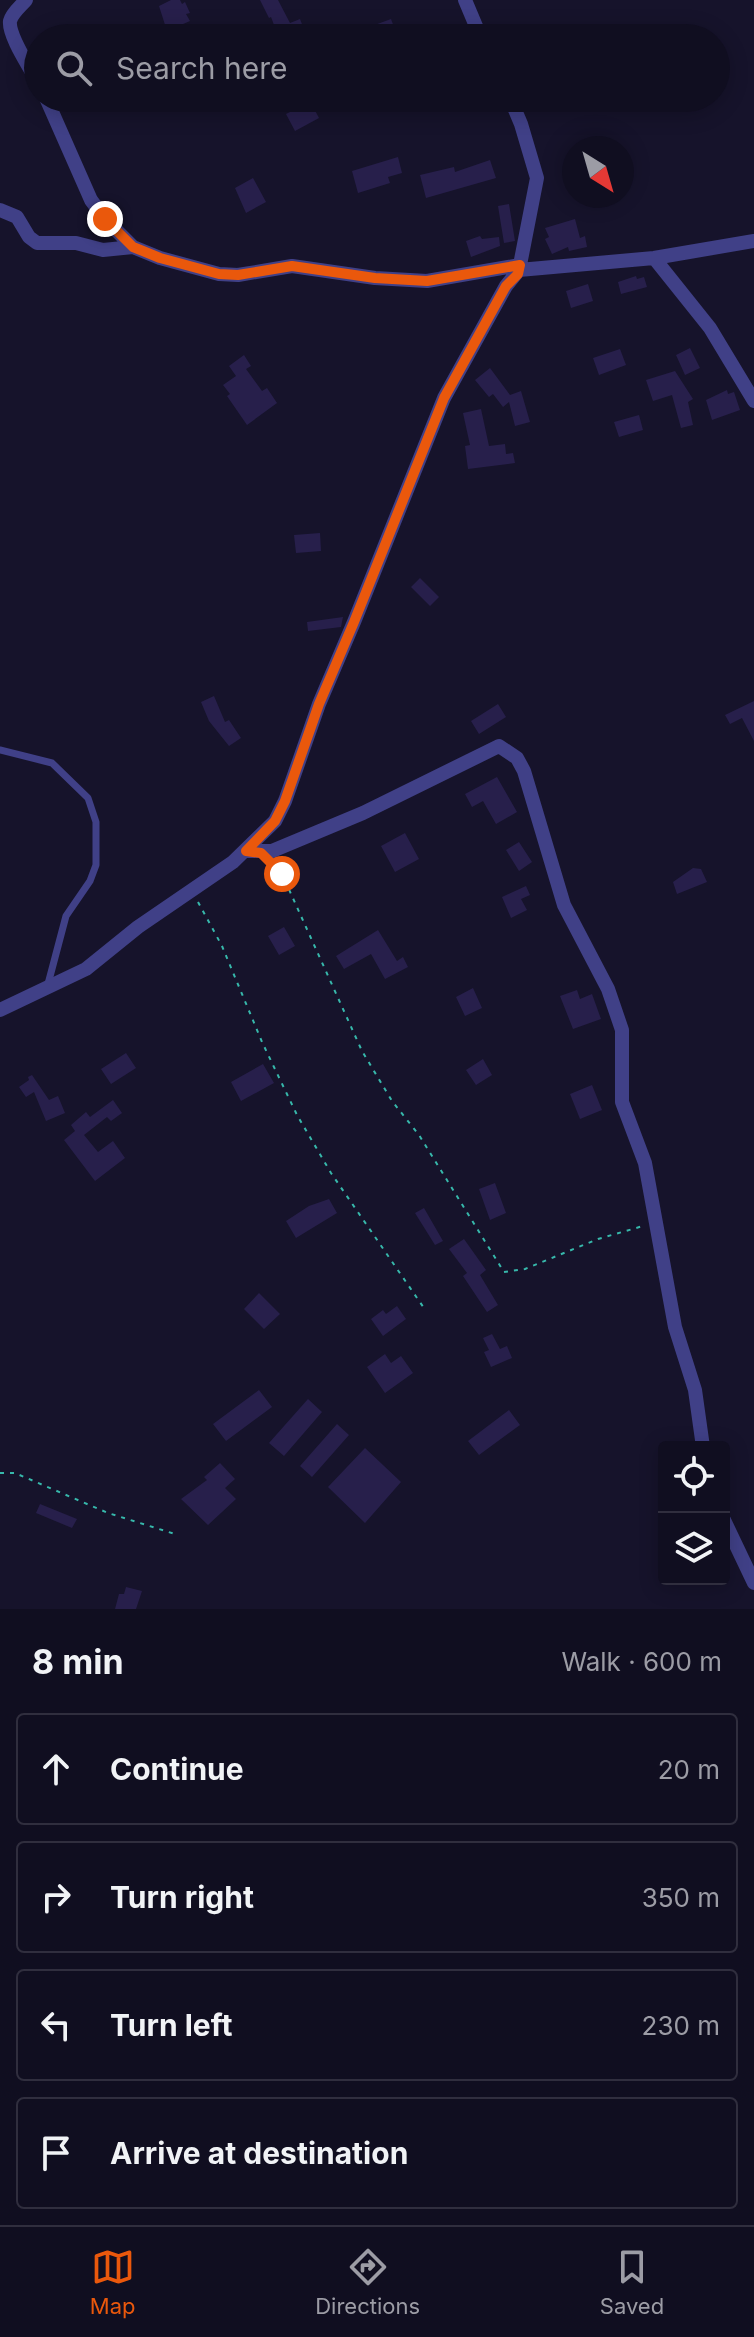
<!DOCTYPE html>
<html lang="en">
<head>
<meta charset="utf-8">
<style>
  :root { --surface:#100e20; --page:#191729; --text:#f1f3f6; --muted:#9c9ca5; --line:#302e3e; --accent:#ea580c }
  body { margin:0; font-family:Inter,sans-serif; background:var(--page); color:var(--text) }
  .controls { position:absolute; right:24px; bottom:24px; display:grid; overflow:hidden; border-radius:8px; box-shadow:0 4px 20px #0003 }
  .controls button { width:72px; height:72px; display:grid; place-items:center; padding:0; border:0; border-bottom:2px solid var(--line); background:var(--surface); color:var(--text); font:40px sans-serif }
  .compass { position:absolute; left:562px; top:136px; width:72px; height:72px; border-radius:50%; background:var(--surface); box-shadow:0 4px 20px #0003; rotate:143deg }
  .stop { position:absolute; width:24px; height:24px; margin:-18px; border:6px solid #ea580c; border-radius:50%; background:#fff }
  .stop.end { background:#ea580c; border-color:#fff; box-shadow:0 2px 8px #0008 }
  .list { margin:0; padding:0; list-style:none }
  h2 { display:flex; justify-content:space-between; align-items:center; height:104px; margin:0; padding:0 32px; font-size:34px }
  h2 small { font-size:26px; font-weight:400; color:var(--muted) }
  .list li { display:grid; grid-template-columns:52px 1fr auto; gap:24px; align-items:center; box-sizing:border-box; height:112px; margin:0 16px 16px; padding:0 16px; border:2px solid var(--line); border-radius:8px }
  .list b { display:block; font-size:30px; white-space:nowrap }
  .list em { font-size:26px; font-style:normal; color:var(--muted) }
  .icon { flex:none; width:44px; height:44px; fill:none; stroke:currentColor; stroke-width:2; stroke-linecap:round; stroke-linejoin:round }
  .map { position:relative; flex:none; width:754px; height:1609px; overflow:hidden }
  .search { position:absolute; background:var(--surface); box-shadow:0 4px 20px #0003; left:24px; right:24px; top:24px; height:88px; display:flex; align-items:center; gap:20px; box-sizing:border-box; padding:0 28px; border-radius:44px; color:var(--muted); font-size:30px }
  .sheet { height:616px; background:var(--surface) }
  nav { display:flex; justify-content:space-around; align-items:center; box-sizing:border-box; height:112px; border-top:2px solid var(--line); background:var(--surface); font-size:22px; color:var(--muted) }
  nav a { display:grid; justify-items:center; gap:4px }
  nav .on { color:var(--accent) }
  .map>svg:first-child { display:block }
  .building { fill:#271f4b }
  .lines { fill:none; stroke-linecap:round; stroke-linejoin:round }
  .path { stroke:#37b8ab; stroke-width:2; stroke-dasharray:4 6; stroke-linecap:butt }
  .lane { stroke:#404087; stroke-width:7 }
  .street { stroke:#404087; stroke-width:14 }
  .route { stroke:#ea580c; stroke-width:10 }
</style>
</head>
<body>
<div class="map">
<svg width="754" height="1609" viewBox="0 0 754 1609">
  <rect width="100%" height="100%" fill="#16132b"/>
  <path class="building" d="M171 0H180L182 4 185 2 190 13 186 14 190 21 167 31 159 6Z
    M260 0H278L290 23 300 19 305 32 289 38H279L271 17 269 18Z
    M391 19 398 38H364L361 30Z
    M301 101 303 104 310 101 319 118 295 131 286 114 290 112 288 108Z
    M398 157 402 173 388 177 390 183 358 193 352 171Z
    M490 160 496 178 426 198 420 175 454 167 455 172Z
    M253 178 266 202 246 213 235 188Z
    M509 204 515 241 504 243 498 206Z
    M575 219 580 238 585 236 587 247 569 251 568 247 552 254 545 239 549 237 545 228Z
    M480 236 482 239 499 237 500 246 471 257 466 241Z
    M636 276 637 279 644 277 647 287 621 294 618 282Z
    M588 284 593 301 571 308 566 291Z
    M690 348 700 368 685 375 676 355Z
    M620 349 626 365 599 375 593 358Z
    M244 355 251 366 246 369 262 391 267 388 277 403 247 425 227 396 230 394 223 385 236 376 229 366Z
    M490 368 510 395 521 391 530 422 515 426 509 402 503 407 493 394 489 397 475 380Z
    M675 371 693 399 688 402 693 425 681 428 672 395 653 401 646 380Z
    M727 390 728 394 734 392 740 410 712 420 706 400Z
    M481 409 489 446 505 444 506 454 513 453 515 463 468 469 465 446 470 445 463 413Z
    M639 415 643 430 619 437 614 422Z
    M320 533 321 551 296 553 294 535Z
    M420 578 439 597 430 606 411 587Z
    M343 617 341 627 308 631 307 622Z
    M214 696 225 722 229 720 241 738 229 746 209 721 201 702Z
    M754 701V741L742 718 730 724 725 715Z
    M498 704 506 717 479 734 471 721Z
    M497 777 517 812 496 824 483 801 472 807 465 794Z
    M405 833 419 859 395 872 381 846Z
    M519 842 532 862 519 871 506 850Z
    M693 868 701 869 707 882 677 894 673 882Z
    M526 886 530 895 521 899 527 910 511 918 502 897Z
    M284 927 295 946 279 955 268 936Z
    M378 930 397 961 403 957 408 967 385 979 371 954 344 969 336 956Z
    M473 988 482 1008 465 1016 456 997Z
    M577 990 580 999 592 994 601 1019 573 1029 560 996Z
    M126 1053 136 1068 111 1084 101 1069Z
    M483 1059 492 1075 476 1085 466 1070Z
    M263 1064 274 1083 241 1101 231 1082Z
    M32 1075 49 1100 58 1096 65 1113 46 1121 34 1092 26 1097 19 1087 29 1080 28 1077Z
    M592 1085 602 1110 580 1119 570 1094Z
    M113 1100 122 1113 111 1121 107 1117 84 1135 98 1152 113 1141 125 1158 95 1181 64 1140 75 1131 71 1125 86 1112 90 1117Z
    M495 1183 506 1213 490 1220 479 1189Z
    M329 1199 337 1213 296 1238 286 1221 309 1206Z
    M424 1208 443 1241 435 1245 415 1213Z
    M464 1239 486 1270 480 1275 498 1305 487 1312 463 1276 467 1273 449 1249Z
    M259 1293 280 1314 264 1329 244 1309Z
    M397 1306 406 1319 383 1336 371 1319 383 1310 386 1314Z
    M492 1334 500 1349 507 1346 512 1358 491 1367 484 1352 489 1350 483 1338Z
    M385 1354 391 1363 401 1356 413 1373 385 1393 367 1367Z
    M259 1390 272 1407 226 1441 213 1424Z
    M308 1399 322 1412 284 1456 269 1443Z
    M509 1410 520 1425 479 1455 468 1441Z
    M337 1424 349 1435 312 1477 300 1466Z
    M365 1448 401 1482 365 1523 328 1487Z
    M220 1463 235 1479 225 1488 236 1499 208 1525 181 1499 207 1480 204 1477Z
    M40 1504 77 1519 72 1528 36 1513Z
    M126 1587 142 1591 136 1609H115L119 1594H124Z"/>
  <g class="lines">
    <path class="path" d="M274 864 282 874 362 1051 392 1101 419 1135 504 1272 525 1269 598 1239 643 1226
      M198 902 222 946 262 1042 297 1115 331 1173 426 1311
      M0 1473H15L108 1513 178 1535"/>
    <path class="lane" d="M0 750 52 763 88 798 96 822V865L90 881 66 916 48 984"/>
    <path class="street" d="M26 0C21 6 12 13 10 21 8 36 31 69 38 83
      M465 0 481 38
      M46 98 91 200 105 219 133 247 160 258 219 274 238 275 292 266 375 278 427 281 520 265
      M510 98 521 124 537 178 519 270
      M0 210 17 217 29 237 37 243H76L103 250 133 247
      M654 258 710 328 754 401
      M246 851H272L363 813 499 746 517 758 524 771 564 905 608 989 622 1030V1102L645 1163 675 1327 695 1390 703 1447
      M0 1010 86 969 138 927 233 862 275 821 285 801 319 704 354 622 444 398 506 286 519 270 654 258 754 241
      M724 1520 754 1583"/>
  </g>
  <g class="lines">
    <path class="route" d="M105 219 133 247 160 258 219 274 238 275 292 266 375 278 427 281 520 265 518 274 506 286 444 398 354 622 319 704 285 801 275 821 246 851 261 853 282 874"/>
  </g>
</svg>
<div class="controls">
<button><svg class="icon" aria-label="locate" viewBox="0 0 24 24"><circle cx="12" cy="12" r="6"/><path d="M12 2v4M12 18v4M2 12h4M18 12h4"/></svg></button>
<button><svg class="icon" aria-label="layers" viewBox="0 0 24 24"><path d="M12 4l9 5-9 5-9-5zM3 14l9 5 9-5"/></svg></button>
</div>
<svg class="compass" viewBox="-18 -18 36 36"><path d="M0-13l5 13h-10z" fill="#e53935"/><path d="M0 13l5-13h-10z" fill="#9c9ca5"/></svg>
<div class="stop" style="left:282px;top:874px"></div>
<div class="stop end" style="left:105px;top:219px"></div>
<div class="search"><svg class="icon" aria-label="search" viewBox="0 0 24 24"><circle cx="10" cy="10" r="6"/><path d="M15 15l6 6"/></svg>Search here</div>
</div>
<section class="sheet">
<h2>8 min<small>Walk · 600 m</small></h2>
<ul class="list">
<li><svg class="icon" aria-label="ahead" viewBox="0 0 24 24"><path d="M12 20V5M6 11l6-6 6 6"/></svg><div><b>Continue</b></div><em>20 m</em></li>
<li><svg class="icon" aria-label="right" viewBox="0 0 24 24"><path d="M7 20v-9h11M14 6l5 5-5 5"/></svg><div><b>Turn right</b></div><em>350 m</em></li>
<li><svg class="icon" aria-label="left" viewBox="0 0 24 24"><path d="M17 20v-9H6M10 6l-5 5 5 5"/></svg><div><b>Turn left</b></div><em>230 m</em></li>
<li><svg class="icon" aria-label="arrive" viewBox="0 0 24 24"><path d="M6 21V4h12l-3 4 3 4H6"/></svg><div><b>Arrive at destination</b></div></li>
</ul>
</section>
<nav>
<a class="on"><svg class="icon" aria-label="map" viewBox="0 0 24 24"><path d="M3 6l6-2 6 2 6-2v14l-6 2-6-2-6 2zM9 4v14M15 6v14"/></svg>Map</a>
<a><svg class="icon" aria-label="directions" viewBox="0 0 24 24"><path d="M12 3l9 9-9 9-9-9zM9 14v-3h6M13 9l2 2-2 2"/></svg>Directions</a>
<a><svg class="icon" aria-label="saved" viewBox="0 0 24 24"><path d="M7 4h10v16l-5-4-5 4z"/></svg>Saved</a>
</nav>
</body>
</html>
